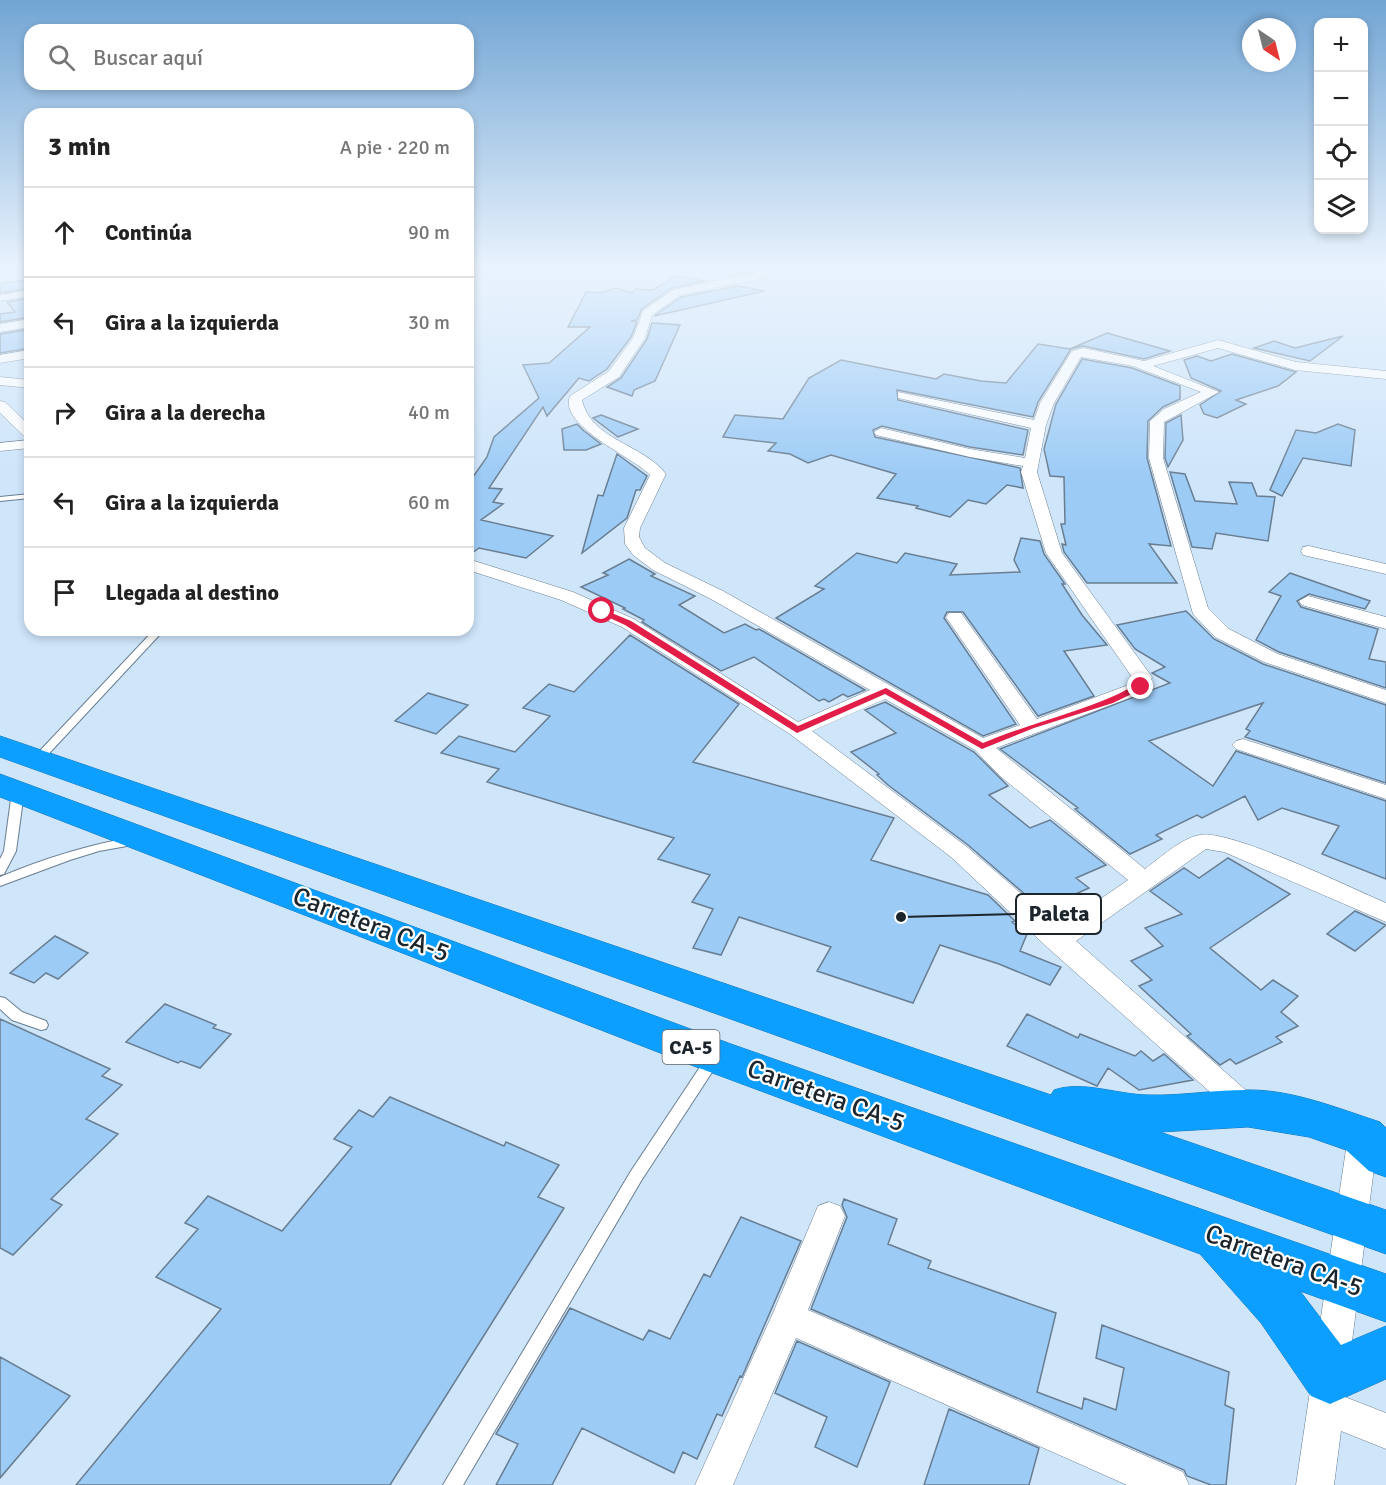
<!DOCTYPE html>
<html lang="es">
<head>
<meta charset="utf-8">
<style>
  :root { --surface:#fff; --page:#f2f2f2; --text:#222; --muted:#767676; --line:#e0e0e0 }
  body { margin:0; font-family:Signika,sans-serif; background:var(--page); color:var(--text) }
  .controls { position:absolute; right:18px; top:18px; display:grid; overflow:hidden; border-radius:12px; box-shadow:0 3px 9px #0003 }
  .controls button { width:54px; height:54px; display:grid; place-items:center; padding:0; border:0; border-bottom:2px solid var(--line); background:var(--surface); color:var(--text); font:30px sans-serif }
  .compass { position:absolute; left:1242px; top:18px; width:54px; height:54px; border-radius:50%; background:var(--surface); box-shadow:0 3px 9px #0003; rotate:145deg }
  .stop { position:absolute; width:18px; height:18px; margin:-14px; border:4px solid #e11d48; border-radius:50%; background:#fff }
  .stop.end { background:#e11d48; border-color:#fff; box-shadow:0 2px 6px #0008 }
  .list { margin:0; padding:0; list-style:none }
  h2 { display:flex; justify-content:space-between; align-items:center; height:78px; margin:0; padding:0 24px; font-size:26px }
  h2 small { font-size:20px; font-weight:400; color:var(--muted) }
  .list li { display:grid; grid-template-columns:39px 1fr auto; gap:18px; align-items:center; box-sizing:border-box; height:90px; padding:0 24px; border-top:2px solid var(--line) }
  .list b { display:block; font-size:22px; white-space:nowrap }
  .list em { font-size:20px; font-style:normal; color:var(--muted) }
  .icon { flex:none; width:33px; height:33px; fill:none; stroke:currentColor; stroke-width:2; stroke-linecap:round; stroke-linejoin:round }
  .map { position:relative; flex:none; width:1386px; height:1485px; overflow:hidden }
  .search { position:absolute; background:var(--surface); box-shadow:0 3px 9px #0003; left:24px; top:24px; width:450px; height:66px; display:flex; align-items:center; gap:15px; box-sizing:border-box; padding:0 21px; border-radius:18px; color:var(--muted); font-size:22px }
  .panel { position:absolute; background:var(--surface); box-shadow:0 3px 9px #0003; left:24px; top:108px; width:450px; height:528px; border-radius:18px }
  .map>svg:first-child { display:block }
  .building { fill:#9ccbf6; stroke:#697d90; stroke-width:1.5 }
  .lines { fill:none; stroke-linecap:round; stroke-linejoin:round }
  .lane-casing { stroke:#697e91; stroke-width:2 }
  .street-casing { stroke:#697e91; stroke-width:1 }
  .highway-casing { stroke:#1274b5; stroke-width:1 }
  .lane { fill:#fff; fill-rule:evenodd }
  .street { fill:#fff; fill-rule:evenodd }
  .highway { fill:#0c9fff; fill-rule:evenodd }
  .route { fill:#e11d48 }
  .labels { text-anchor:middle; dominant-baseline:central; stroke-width:4.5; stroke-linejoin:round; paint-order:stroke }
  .shield { fill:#fff; stroke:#60666b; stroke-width:1.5 }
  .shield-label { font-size:20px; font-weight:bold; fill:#1c252c }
  .near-street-label { font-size:26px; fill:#1c252c; stroke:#fff }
  .leader { fill:none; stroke:#1c252c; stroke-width:2 }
  .callout-dot { fill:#1c252c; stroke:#fff; stroke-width:2 }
  .callout { fill:#fff; stroke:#1c252c; stroke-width:2 }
  .callout-label { font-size:22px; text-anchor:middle; font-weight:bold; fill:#1c252c }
</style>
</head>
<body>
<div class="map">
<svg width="1386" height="1485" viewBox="0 0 1386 1485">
  <rect width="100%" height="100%" fill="#cee5fa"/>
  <path class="building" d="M676 276 705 281 672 288 642 309 637 320 631 321 637 322 631 337 607 369 589 381 579 378 547 416 543 407 489 488 502 489 493 502 503 504 481 520 553 536 526 558 479 548 468 556V484L487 457 494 437 539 398 523 365 549 363 590 327H568L586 292 600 293 616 288 632 293 636 289 653 290Z
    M30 279V288L0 293V284Z
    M738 286 765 291 654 316 681 297Z
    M30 298V317L0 322V314L15 312 7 302Z
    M652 323 680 325 655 381 634 390 632 396 607 387 621 378 647 339Z
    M30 329V348L0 353V334Z
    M1107 333 1170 351 1144 359 1083 346 1071 349 1038 402 1033 417 897 390 898 400 1028 430 1023 455 970 447 882 426 873 430 875 437 1020 468 1023 488 1007 485 986 504 968 500 950 517 916 508 918 506 877 498 896 474 831 455 808 463 790 454 768 451 776 443 723 437 735 415 783 419 809 378 841 360 936 379 944 374 981 381 1006 383 1038 344 1070 349Z
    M1343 336 1310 361 1254 348 1274 341 1295 348Z
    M1232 354 1296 372 1278 386 1236 400 1246 404 1217 418 1204 414 1200 405 1221 391 1191 378 1184 360 1197 356 1211 361Z
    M1082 359 1132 368 1180 386V399L1163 407 1148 421 1147 458 1171 546 1149 544 1177 583H1087L1064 552 1062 544 1066 545 1061 524H1065L1064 477 1050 476 1044 449 1056 404Z
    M601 415 638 429 618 437 593 418Z
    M1181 415 1183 440 1168 467 1165 458 1166 423Z
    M577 424 584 431 601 444 586 450H564L562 429Z
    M1338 424 1355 430 1351 466 1303 458 1282 496 1270 490 1296 430 1316 433Z
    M617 454 647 476 640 490H636L627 518 582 553 598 495 603 496Z
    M1170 472 1185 474 1195 501 1237 504 1229 482 1252 483 1257 496 1275 497 1268 541 1216 533 1212 549 1192 547Z
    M1021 538 1040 541 1044 554 1065 584H1062L1082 615 1107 645 1064 651 1094 696 1038 716 963 612H947L944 618 1016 724 983 736 776 618 824 589 815 586 857 553 897 563 905 553 957 564 950 575 1020 572 1014 560Z
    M629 559 655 574 651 576 695 596 679 605 724 633 745 624 756 630 759 629 865 690 848 697 843 694 829 702 824 699 819 701 754 657 721 671 642 622 644 620 623 609 625 608 581 587 608 575 603 573Z
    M1290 573 1370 601 1365 609 1309 594 1297 601 1301 607 1378 629 1369 659 1386 662V688L1279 652 1256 640 1281 596 1269 592Z
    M1186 611 1214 639 1263 664 1386 705V783L1245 737 1250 731 1246 729 1263 703 1149 741 1213 786 1236 751 1386 801V879L1322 854 1339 826 1282 808 1258 820 1245 796 1202 818 1197 815 1156 835 1162 839 1130 854 1075 809 1078 808 1000 749 1170 683 1152 673 1165 667 1135 649 1117 625Z
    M630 635 739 704 693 762 894 818 871 860 988 895 1015 921 1012 922 1027 934 1020 951 1061 967 1050 985 999 964 940 945 913 1003 817 971 831 947 739 917 721 955 693 948 713 909 692 902 710 875 658 859 674 838 487 782 499 769 441 753 459 736 515 752 550 716 523 708 549 684 574 692Z
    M428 693 468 705 436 734 395 721Z
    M885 702 974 752 1008 786 989 795 1030 828 1050 820 1106 865 1076 878 1089 888 1042 909 968 845 888 785 877 775 879 774 851 752 896 733 865 710Z
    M1228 858 1290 894 1210 948 1261 990 1273 980 1298 996 1281 1012 1298 1026 1276 1037 1282 1042 1236 1064 1230 1059 1220 1065 1187 1036 1191 1034 1139 986 1152 980 1131 961 1163 946 1145 928 1182 914 1150 891 1184 868 1199 878Z
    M1355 911 1386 925 1355 951 1327 934Z
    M55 936 88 953 58 979 46 973 34 983 10 973Z
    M165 1004 216 1025 213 1028 231 1034 200 1068 181 1061 178 1063 126 1042Z
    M1027 1014 1078 1038 1080 1034 1135 1056 1141 1051 1153 1061 1164 1054 1193 1080 1139 1090 1108 1068 1097 1086 1007 1046Z
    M0 1019 110 1069 102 1076 122 1085 86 1119 118 1134 51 1199 62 1205 13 1255 0 1248Z
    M390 1097 504 1146 506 1142 559 1165 538 1197 564 1208 390 1485H76L221 1309 156 1277 198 1229 185 1223 208 1196 282 1231 352 1147 334 1139 359 1110 373 1117Z
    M844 1199 897 1219 888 1244 931 1261 928 1268 1056 1313 1037 1392 1082 1409 1084 1398 1116 1410 1124 1368 1096 1358 1102 1325 1229 1372 1225 1405 1234 1409 1226 1485H1211L1187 1476 1184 1470 811 1309 847 1217 842 1205Z
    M741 1217 801 1241 742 1377 740 1376 722 1416 717 1414 697 1459 683 1452 674 1473 582 1428 552 1485H496L518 1444 496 1434 570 1308 643 1340 649 1330 670 1339 704 1274 710 1277Z
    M797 1341 890 1382 857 1467 815 1447 827 1417 775 1393Z
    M0 1357 70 1396 0 1478Z
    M949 1409 1039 1448 1029 1485H924Z"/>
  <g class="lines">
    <defs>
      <path id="lane" d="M30 494V498L0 501V497Z
        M154 630H164L42 761H34L33 759 34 757Z
        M18 789 24 792 16 851 4 874 0 875V859L4 851 12 792Z
        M134 837 140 841 138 844 99 851 70 860 0 886V877C43 859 87 845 134 837Z
        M0 997 5 998 22 1012 46 1021 48 1025 46 1029 41 1030 12 1020 0 1009Z
        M713 1054 718 1055 720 1059 718 1063 641 1181 463 1485H443L631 1171 708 1055Z"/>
      <path id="street" d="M0 270H14L0 275Z
        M766 270H779L765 278 680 295 652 315 645 338 619 377 582 400C591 440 643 444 666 474L640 528 639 537 645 548 665 563 723 591 983 738 1020 725 946 617 949 613H961L1037 719 1131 684 1132 677 1046 553 1021 472 1023 466 970 457 876 435 874 432 881 428 970 449 1025 458 1031 428 898 398V392L1034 420 1040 403 1072 351 1083 348 1144 361 1218 340 1296 362 1386 371V379L1295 370 1218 348 1153 366 1219 392 1164 422 1163 458 1208 608 1229 629 1278 654 1386 690V703L1264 662 1215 637 1193 614 1149 458 1150 421 1164 409 1201 392 1133 366 1081 357 1054 403 1046 425 1037 472 1062 553 1152 677 1148 691 996 748 1145 869C1160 858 1181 838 1200 835 1230 829 1351 888 1386 903V922L1224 852 1206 849 1076 941 1257 1100 1262 1108 1257 1116 1247 1120 1237 1116 1048 948 951 857 790 734 622 627 561 600 468 570V559L573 592 634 619 798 722 870 690 711 599 653 570 633 555 625 544 624 528 650 475C633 457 558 426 570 396L609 371 633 338 643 311 673 290ZM885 699 975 750 1000 776 1128 880 1060 927 967 847 812 731Z
        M30 290V296L0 301V295Z
        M30 319V327L0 332V324Z
        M30 350V358L0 363V355Z
        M0 377 30 380V388L0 385Z
        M0 401 5 402 30 426V438L25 437 0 413Z
        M30 440V448L0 451V443Z
        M1309 546 1386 564V574L1303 555 1301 551 1303 547Z
        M1308 596 1386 617V629L1302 605 1299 601Z
        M1243 739 1386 785V799L1236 749 1232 745 1236 741Z
        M1363 1124 1374 1127 1378 1136 1345 1397 1386 1413V1449L1341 1431 1334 1485H1296L1348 1136 1352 1127Z
        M829 1202 840 1206 845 1216 808 1310 1183 1472 1189 1485H1127L796 1338 733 1485H695L773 1313 818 1206Z"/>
      <path id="highway" d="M0 736 1051 1095 1054 1090C1083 1080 1118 1095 1149 1095 1181 1096 1213 1090 1246 1090 1291 1089 1337 1108 1380 1122L1386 1128V1177L1369 1171 1346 1150 1309 1137 1248 1127 1160 1132 1386 1210V1254L0 757Z
        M0 774 731 1044 1386 1274V1322L1300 1291 1341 1345 1386 1326V1379L1330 1404 1311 1396 1261 1323 1200 1254 699 1068 0 797Z"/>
    </defs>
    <use href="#lane" class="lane-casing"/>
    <use href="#street" class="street-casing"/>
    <use href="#highway" class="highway-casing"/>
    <use href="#lane" class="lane"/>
    <use href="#street" class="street"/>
    <use href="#highway" class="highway"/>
  </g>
  <linearGradient id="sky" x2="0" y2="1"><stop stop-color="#72a5d4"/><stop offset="0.56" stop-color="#e9f3fd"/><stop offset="1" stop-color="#e9f3fd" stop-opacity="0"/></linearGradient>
  <rect width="1386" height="478" fill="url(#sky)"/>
  <path class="route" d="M602 609 631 621 798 726 886 688 983 743C1026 725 1073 714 1116 695 1125 691 1138 682 1146 687L1113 703 1034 728 982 749 885 694 797 733 625 625 599 613Z"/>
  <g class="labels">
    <rect class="shield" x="662.5" y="1030" width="57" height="34" rx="4.5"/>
    <g class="shield-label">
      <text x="691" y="1047">CA-5</text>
    </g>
    <g class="near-street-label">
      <text transform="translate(371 925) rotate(21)">Carretera CA-5</text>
      <text transform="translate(826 1096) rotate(20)">Carretera CA-5</text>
      <text transform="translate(1284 1261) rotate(20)">Carretera CA-5</text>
    </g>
  </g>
  <path class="leader" d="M901 917L1016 914"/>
  <circle class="callout-dot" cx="901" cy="917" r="6"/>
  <rect class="callout" x="1016" y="894" width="85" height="40" rx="6"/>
  <g class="callout-label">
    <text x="1059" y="921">Paleta</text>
  </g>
</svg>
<div class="controls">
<button>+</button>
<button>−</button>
<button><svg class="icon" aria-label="locate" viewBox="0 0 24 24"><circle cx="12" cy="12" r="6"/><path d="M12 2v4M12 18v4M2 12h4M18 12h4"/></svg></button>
<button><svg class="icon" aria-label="layers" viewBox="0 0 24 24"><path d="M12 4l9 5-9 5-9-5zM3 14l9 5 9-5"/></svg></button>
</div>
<svg class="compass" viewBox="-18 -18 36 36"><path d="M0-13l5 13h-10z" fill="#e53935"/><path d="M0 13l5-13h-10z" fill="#767676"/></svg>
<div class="stop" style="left:602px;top:611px"></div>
<div class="stop end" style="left:1141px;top:687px"></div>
<div class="search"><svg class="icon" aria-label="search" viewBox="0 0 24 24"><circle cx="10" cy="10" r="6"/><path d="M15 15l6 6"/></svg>Buscar aquí</div>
<section class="panel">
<h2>3 min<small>A pie · 220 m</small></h2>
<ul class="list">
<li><svg class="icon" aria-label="ahead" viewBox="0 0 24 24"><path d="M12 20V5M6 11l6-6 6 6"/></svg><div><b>Continúa</b></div><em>90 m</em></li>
<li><svg class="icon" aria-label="left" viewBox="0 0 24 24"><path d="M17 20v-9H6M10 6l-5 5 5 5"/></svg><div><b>Gira a la izquierda</b></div><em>30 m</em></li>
<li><svg class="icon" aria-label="right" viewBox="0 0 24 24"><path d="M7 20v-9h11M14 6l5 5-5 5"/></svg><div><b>Gira a la derecha</b></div><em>40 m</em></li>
<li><svg class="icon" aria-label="left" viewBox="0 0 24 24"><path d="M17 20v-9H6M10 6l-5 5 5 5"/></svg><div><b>Gira a la izquierda</b></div><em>60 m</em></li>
<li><svg class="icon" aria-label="arrive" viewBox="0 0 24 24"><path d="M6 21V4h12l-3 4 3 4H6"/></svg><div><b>Llegada al destino</b></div></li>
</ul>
</section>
</div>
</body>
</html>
